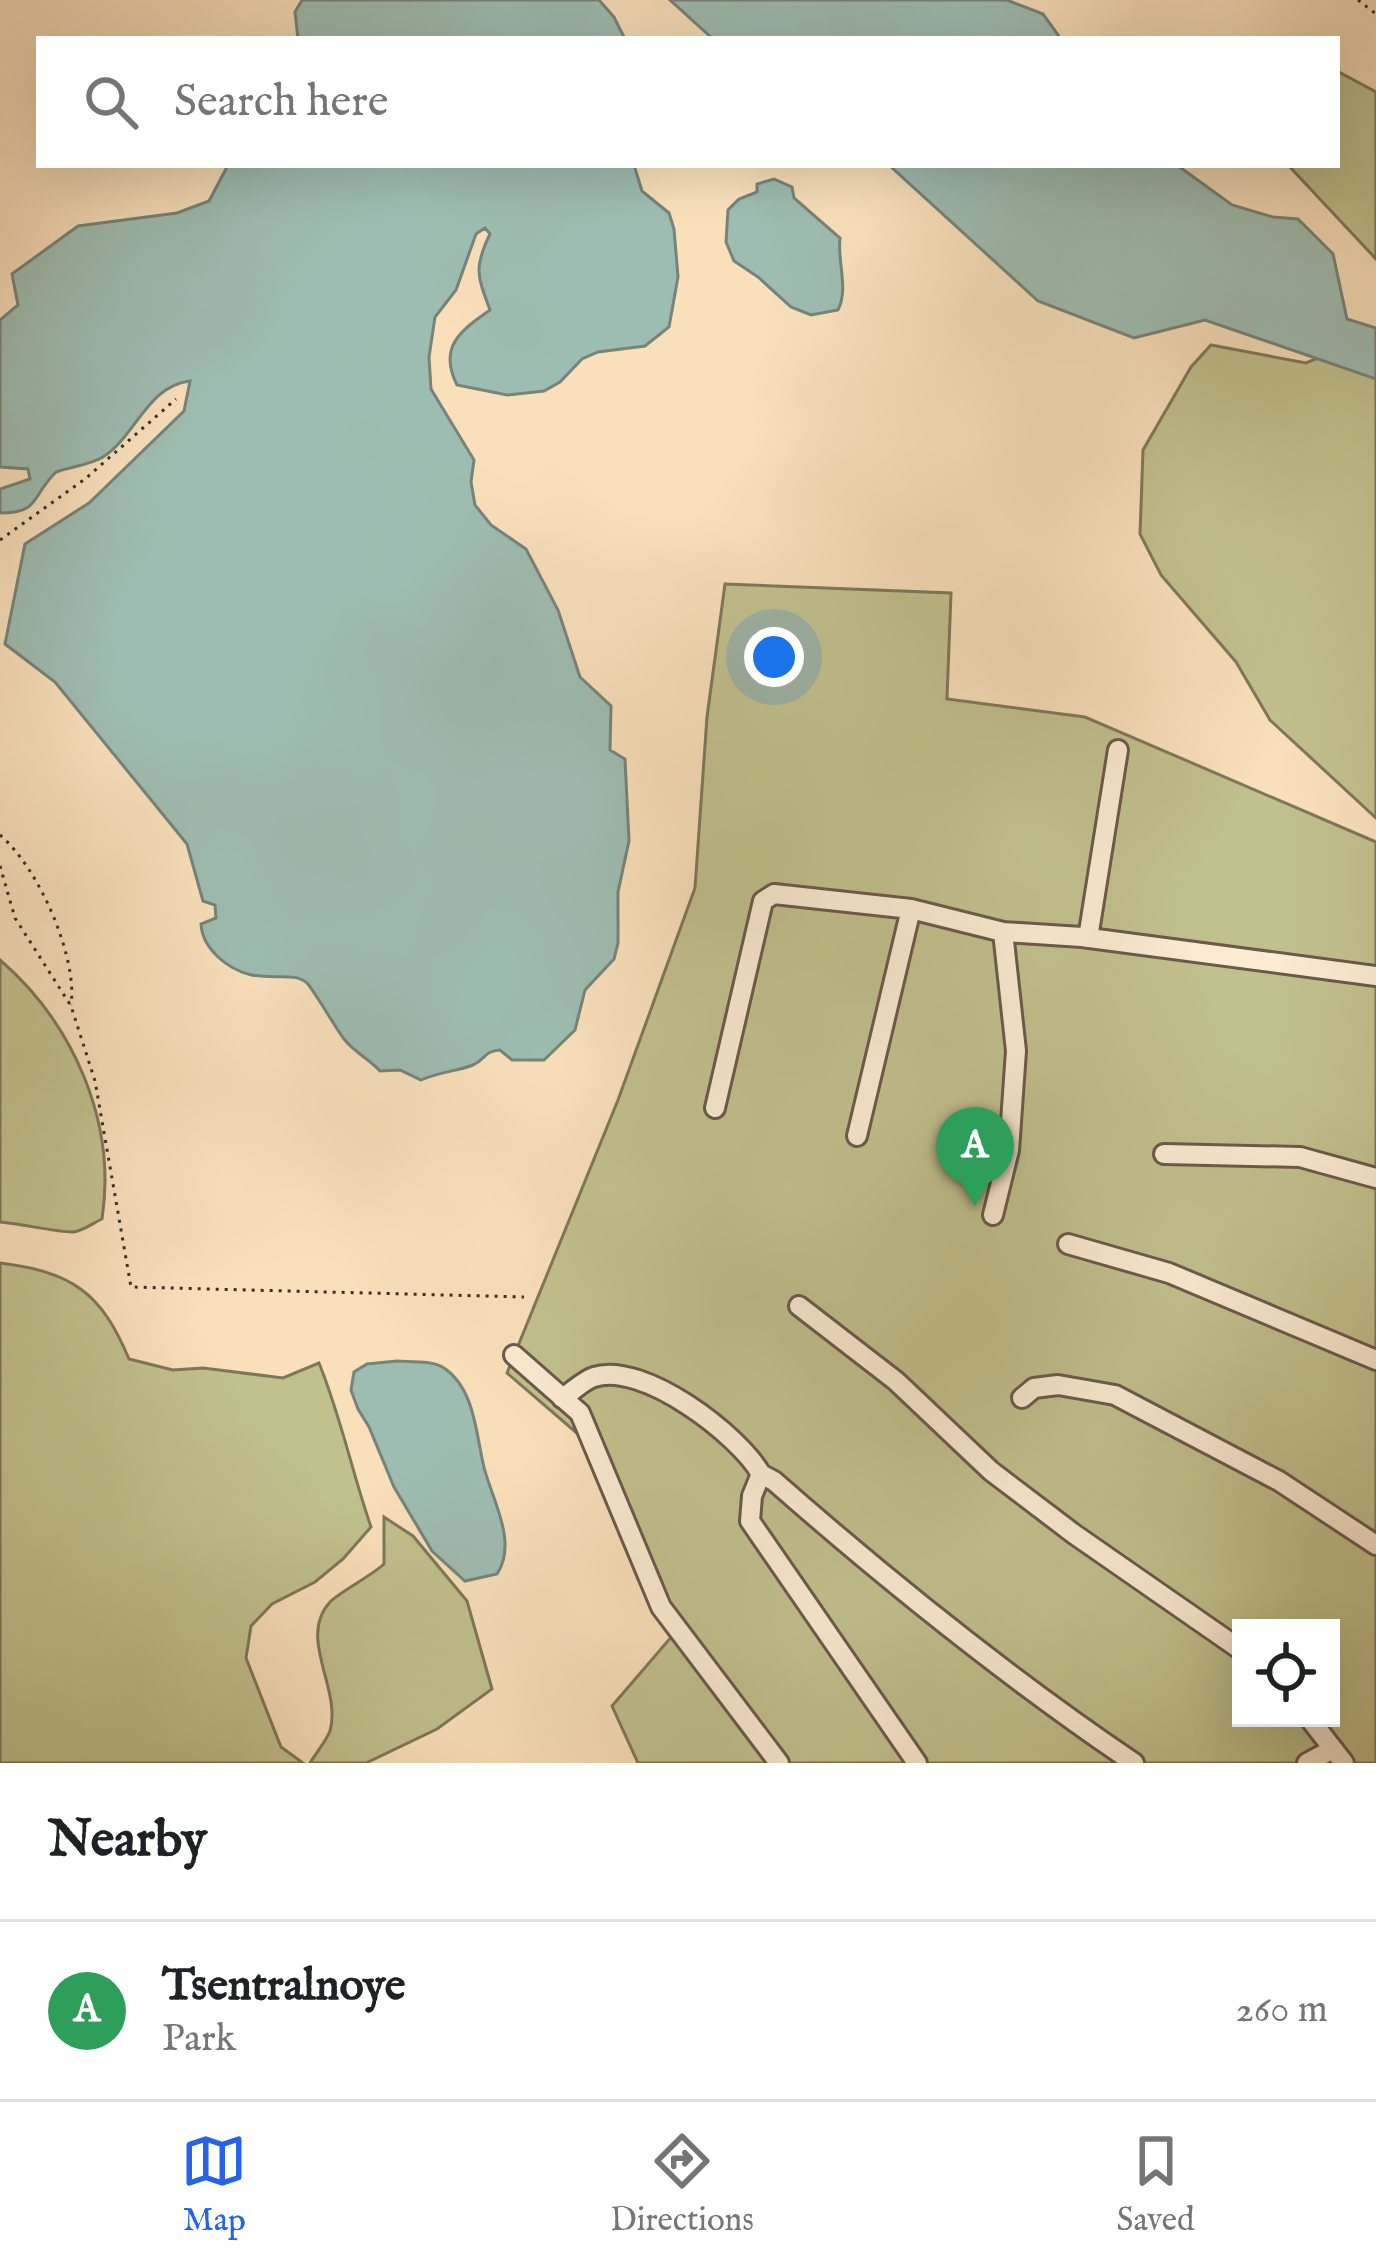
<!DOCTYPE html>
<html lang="en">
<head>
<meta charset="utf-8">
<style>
  :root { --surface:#fff; --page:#f6f6f6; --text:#202124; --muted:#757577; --line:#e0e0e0; --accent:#2563eb }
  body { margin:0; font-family:"IM FELL English",serif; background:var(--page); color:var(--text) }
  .controls { position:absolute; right:36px; bottom:36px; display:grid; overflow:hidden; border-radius:0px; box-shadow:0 12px 48px #0002 }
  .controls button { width:108px; height:108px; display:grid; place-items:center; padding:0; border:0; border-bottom:3px solid var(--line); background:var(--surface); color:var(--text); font:60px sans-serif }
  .you { position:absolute; left:774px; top:657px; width:42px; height:42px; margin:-30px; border:9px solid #fff; border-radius:50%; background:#1a73e8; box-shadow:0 0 0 18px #1a73e833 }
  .badge { display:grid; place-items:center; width:78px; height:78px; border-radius:50%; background:var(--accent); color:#fff; font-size:39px; font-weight:700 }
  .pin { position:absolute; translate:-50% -99px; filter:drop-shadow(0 3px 6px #0008) }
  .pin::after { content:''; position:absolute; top:63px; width:42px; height:36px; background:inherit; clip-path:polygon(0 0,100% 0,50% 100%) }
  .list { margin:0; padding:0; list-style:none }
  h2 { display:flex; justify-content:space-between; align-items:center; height:156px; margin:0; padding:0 48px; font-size:51px }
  h2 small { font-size:39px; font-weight:400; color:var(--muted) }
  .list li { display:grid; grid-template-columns:78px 1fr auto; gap:36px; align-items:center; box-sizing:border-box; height:180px; padding:0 48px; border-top:3px solid var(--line) }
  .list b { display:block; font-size:45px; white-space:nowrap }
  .list p { margin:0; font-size:39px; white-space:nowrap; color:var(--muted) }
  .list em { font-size:39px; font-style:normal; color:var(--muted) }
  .icon { flex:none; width:66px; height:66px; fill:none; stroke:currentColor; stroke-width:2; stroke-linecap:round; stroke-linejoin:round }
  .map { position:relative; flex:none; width:1376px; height:1763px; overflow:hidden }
  .search { position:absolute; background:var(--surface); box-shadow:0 12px 48px #0002; left:36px; right:36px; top:36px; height:132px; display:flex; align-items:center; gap:30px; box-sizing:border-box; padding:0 42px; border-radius:0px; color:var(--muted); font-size:45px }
  .sheet { height:336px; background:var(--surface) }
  nav { display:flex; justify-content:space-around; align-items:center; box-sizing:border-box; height:168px; border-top:3px solid var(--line); background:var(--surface); font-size:33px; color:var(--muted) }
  nav a { display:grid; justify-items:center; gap:6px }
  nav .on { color:var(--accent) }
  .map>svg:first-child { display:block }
  .green { fill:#c1c18e; stroke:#7e785a; stroke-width:3; fill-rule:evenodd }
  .water { fill:#9ebdb2; stroke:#76847a; stroke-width:3 }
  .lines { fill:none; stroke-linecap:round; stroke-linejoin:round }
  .minor-casing { stroke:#6a5a4c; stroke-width:24 }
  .path { stroke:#3b2e27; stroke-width:3; stroke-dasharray:3 6; stroke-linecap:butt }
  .minor { stroke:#fbebd3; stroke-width:18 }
</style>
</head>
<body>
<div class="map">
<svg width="1376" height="1763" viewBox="0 0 1376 1763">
  <rect width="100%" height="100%" fill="#f9e0bb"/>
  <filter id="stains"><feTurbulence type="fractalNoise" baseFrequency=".00167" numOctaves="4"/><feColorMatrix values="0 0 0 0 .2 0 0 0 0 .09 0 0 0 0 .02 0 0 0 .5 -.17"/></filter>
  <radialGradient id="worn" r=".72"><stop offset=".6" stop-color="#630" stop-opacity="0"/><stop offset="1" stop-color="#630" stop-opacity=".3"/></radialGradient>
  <path class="green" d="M1337 71 1376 92V259L1288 165H1337Z
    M1376 334V818L1270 720 1236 662 1161 575 1140 534 1143 450 1191 367 1211 345 1306 363Z
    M725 584 951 593 947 699 1085 717 1376 842V1763H638L612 1706 673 1635 578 1434 507 1373 618 1100 695 888 707 717ZM1241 1628H1331V1718H1241Z
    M0 960C73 1023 117 1122 102 1219 93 1223 83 1231 73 1232 63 1233 16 1223 0 1222Z
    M0 1263C72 1272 101 1292 129 1359L173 1370 203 1368 283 1378 319 1363C341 1417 352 1472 371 1527L343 1559 315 1582 272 1604 251 1626 246 1658 281 1747 303 1763H0Z
    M384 1517 413 1536 467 1601 492 1689 437 1729 366 1763H310C316 1753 326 1741 330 1731 342 1689 297 1638 330 1602 338 1593 371 1576 384 1564Z"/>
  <path class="water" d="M302 0H599L614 17 625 39H298L295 12Z
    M670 0H1007L1043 14 1061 39H713Z
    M228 165H634L642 191 669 213 674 229 678 277 669 327 645 346 598 352 582 359 560 382 544 391 507 395 457 385C438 347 460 331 490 310 478 277 473 269 490 234L485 228 476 234 456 290 435 317 429 357 431 389 474 460 471 482 475 505 491 525 526 549 558 610 580 677 611 706 610 750 625 759 629 841 618 892V943L614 959 585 990 575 1030 544 1060H512L500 1050C484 1051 486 1059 473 1065 458 1071 439 1072 421 1080L400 1070 380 1071C369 1059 354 1052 344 1039 335 1027 315 992 307 983 289 967 255 991 218 957 208 947 202 938 201 924L216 918 215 905 203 901 187 844 55 682 5 644 25 544 89 503 184 411 190 381C147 386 136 436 103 457 90 465 70 467 56 472 31 496 41 513 0 513V489L30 479 28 469 0 467V320L18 305 12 274 78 226 177 213 209 201Z
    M889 165H1177L1232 205 1273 217 1298 219 1333 254 1347 319 1376 328V379L1205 320 1134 338 1038 301Z
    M774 179 792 187 794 198 840 238C837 261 849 289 838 310L811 315 791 307 758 277 734 261 726 242 728 210 739 199 757 192V184Z
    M397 1361C411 1362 432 1360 444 1368 474 1388 476 1432 483 1463 490 1497 519 1541 497 1574L465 1581 432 1551 394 1487 369 1427 358 1409 351 1390 354 1372 367 1364Z"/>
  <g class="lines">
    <defs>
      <path id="minor" d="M1088 938 1118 750
        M715 1108 763 901 774 894 911 909 1003 932 1082 937 1376 976
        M857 1136 911 909
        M1164 1154 1300 1157 1376 1178
        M993 1215 1009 1150 1016 1051 1003 932
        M1068 1244 1169 1273 1376 1360
        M799 1306 896 1381 991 1471 1074 1534 1241 1650
        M514 1355 580 1413 661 1607 779 1763
        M562 1398C572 1392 584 1380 594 1377 643 1361 739 1435 761 1474L752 1496 750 1521 917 1763
        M1022 1398 1034 1388 1058 1385 1115 1395 1279 1481 1376 1545
        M761 1474 774 1481C889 1582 1007 1677 1134 1763
        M1309 1718 1344 1763
        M1307 1763 1333 1749"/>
    </defs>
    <use href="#minor" class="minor-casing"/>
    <path class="path" d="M1358 0 1376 14
      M0 540 85 479 176 399
      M0 835C38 867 78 957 71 1005
      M0 866 15 918 71 1006 95 1081 131 1287 524 1297"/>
    <use href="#minor" class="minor"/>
  </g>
  <rect width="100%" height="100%" filter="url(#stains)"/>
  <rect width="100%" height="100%" fill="url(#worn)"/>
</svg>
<div class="controls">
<button><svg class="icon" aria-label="locate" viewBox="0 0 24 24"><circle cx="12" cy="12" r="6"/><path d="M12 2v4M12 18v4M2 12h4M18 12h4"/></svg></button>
</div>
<div class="you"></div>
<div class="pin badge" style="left:975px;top:1206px;background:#2e9e5b">A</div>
<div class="search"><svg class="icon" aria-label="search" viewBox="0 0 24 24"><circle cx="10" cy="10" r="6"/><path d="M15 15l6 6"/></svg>Search here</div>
</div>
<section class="sheet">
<h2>Nearby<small></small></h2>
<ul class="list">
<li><span class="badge" style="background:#2e9e5b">A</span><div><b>Tsentralnoye</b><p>Park</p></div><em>260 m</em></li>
</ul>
</section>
<nav>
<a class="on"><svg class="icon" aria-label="map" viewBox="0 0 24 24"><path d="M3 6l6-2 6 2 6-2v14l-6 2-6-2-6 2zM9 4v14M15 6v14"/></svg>Map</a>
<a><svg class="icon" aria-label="directions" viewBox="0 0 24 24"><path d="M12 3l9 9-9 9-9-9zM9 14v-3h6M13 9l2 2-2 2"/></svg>Directions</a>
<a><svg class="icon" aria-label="saved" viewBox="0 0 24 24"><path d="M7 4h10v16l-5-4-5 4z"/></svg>Saved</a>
</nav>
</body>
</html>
